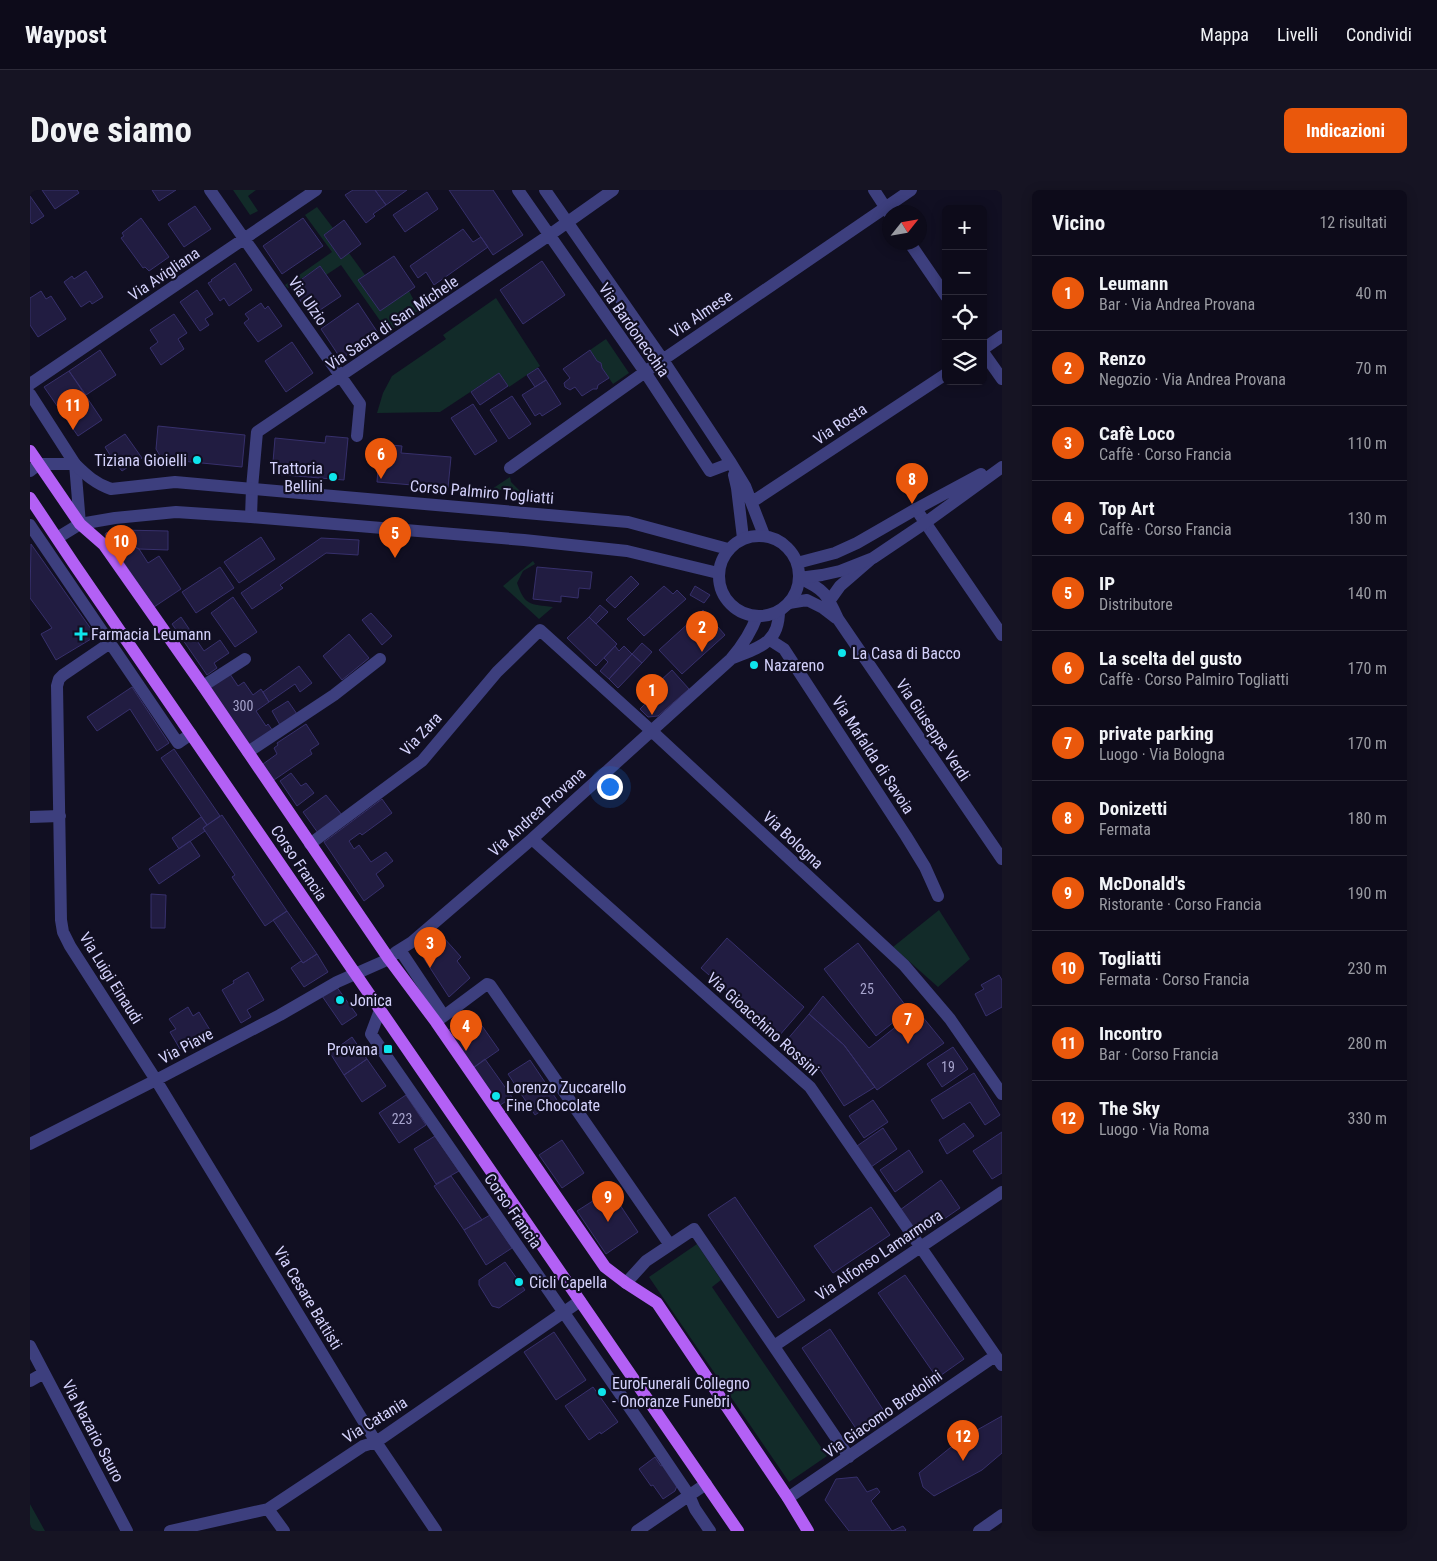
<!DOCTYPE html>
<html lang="it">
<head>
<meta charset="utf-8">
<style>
  :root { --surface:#0d0b1a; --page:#161423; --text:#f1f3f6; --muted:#9a9ba2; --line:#2d2b39; --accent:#ea580c }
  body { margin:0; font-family:"Roboto Condensed",sans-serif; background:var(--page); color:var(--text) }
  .controls { position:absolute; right:15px; top:15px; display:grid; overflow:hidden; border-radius:8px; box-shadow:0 2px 12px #0003 }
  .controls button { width:45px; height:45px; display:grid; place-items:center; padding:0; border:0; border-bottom:1px solid var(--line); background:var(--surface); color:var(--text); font:25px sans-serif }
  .compass { position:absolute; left:852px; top:15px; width:45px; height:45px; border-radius:50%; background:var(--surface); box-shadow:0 2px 12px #0003; rotate:59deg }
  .you { position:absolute; left:579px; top:596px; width:18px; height:18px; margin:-12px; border:4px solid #fff; border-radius:50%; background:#1a73e8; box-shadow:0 0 0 8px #1a73e833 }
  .badge { display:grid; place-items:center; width:32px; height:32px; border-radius:50%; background:var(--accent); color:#fff; font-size:16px; font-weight:700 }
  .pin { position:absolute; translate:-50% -41px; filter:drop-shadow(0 1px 2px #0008) }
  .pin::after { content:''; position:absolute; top:26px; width:18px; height:15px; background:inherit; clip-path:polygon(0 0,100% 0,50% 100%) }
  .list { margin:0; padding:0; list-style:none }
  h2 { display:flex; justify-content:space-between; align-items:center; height:65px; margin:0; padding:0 20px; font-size:21px }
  h2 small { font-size:16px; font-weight:400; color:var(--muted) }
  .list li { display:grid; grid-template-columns:32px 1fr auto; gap:15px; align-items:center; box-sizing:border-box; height:75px; padding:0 20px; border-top:1px solid var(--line) }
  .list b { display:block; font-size:19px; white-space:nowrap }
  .list p { margin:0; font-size:16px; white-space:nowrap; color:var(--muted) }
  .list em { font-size:16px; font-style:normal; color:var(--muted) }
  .icon { flex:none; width:28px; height:28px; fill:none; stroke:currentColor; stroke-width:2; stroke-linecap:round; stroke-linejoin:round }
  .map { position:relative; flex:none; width:972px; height:1341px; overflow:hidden; border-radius:8px }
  header { display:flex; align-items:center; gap:30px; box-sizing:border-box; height:70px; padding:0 25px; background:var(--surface); border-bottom:1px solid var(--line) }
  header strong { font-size:24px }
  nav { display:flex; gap:28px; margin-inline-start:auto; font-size:18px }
  .intro { display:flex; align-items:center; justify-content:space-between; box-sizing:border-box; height:120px; padding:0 30px }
  h1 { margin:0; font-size:35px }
  .button { padding:12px 22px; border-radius:8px; background:var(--accent); color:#fff; font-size:18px; font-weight:700 }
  main { display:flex; gap:30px; padding:0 30px }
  aside { flex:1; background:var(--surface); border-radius:8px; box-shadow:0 2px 12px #0003 }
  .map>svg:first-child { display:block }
  .green { fill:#122b29 }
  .building { fill:#211c41; stroke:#37306c }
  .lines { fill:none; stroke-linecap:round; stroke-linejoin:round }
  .minor { stroke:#3d3f7e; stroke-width:12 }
  .tertiary { stroke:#3d3f7e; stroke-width:12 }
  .primary { stroke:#b360f5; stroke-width:12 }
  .poi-dot { fill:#0ee5ec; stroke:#110f22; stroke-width:2 }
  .labels { text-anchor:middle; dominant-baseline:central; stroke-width:4.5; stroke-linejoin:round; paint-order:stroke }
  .number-label { font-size:14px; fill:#a7a4cd }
  .street-label { font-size:16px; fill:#d4d2fc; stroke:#110f22 }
  .poi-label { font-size:16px; fill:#d4d2fc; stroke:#110f22; text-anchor:start }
</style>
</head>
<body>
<header>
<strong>Waypost</strong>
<nav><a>Mappa</a><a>Livelli</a><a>Condividi</a></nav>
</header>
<div class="intro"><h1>Dove siamo</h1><a class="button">Indicazioni</a></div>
<main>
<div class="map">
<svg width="972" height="1341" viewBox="0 0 972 1341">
  <rect width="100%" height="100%" fill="#110f22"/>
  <path class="green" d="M203 0H226L218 6 228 21 220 25Z
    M287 17 303 38 294 45 311 69 319 63 335 85 328 90 350 120 379 101 389 120 358 142 311 75 296 85 290 76 258 98 255 95 302 62 275 25Z
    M466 108 510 176 479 197 469 183 410 222 347 223 353 203 362 186 416 149 413 145Z
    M576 149 599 183 583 194 572 178 571 173 567 171 560 160Z
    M480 287 481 292 491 302 462 299Z
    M503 371 505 374 493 381 487 393C495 416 500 414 523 417L509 429 473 396Z
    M909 720 940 769 908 797 863 757Z
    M667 1054 691 1090 682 1097 797 1266 759 1292 619 1087Z
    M0 1314 15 1341H0Z"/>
  <path class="building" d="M12 0H47L49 3 25 19Z
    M122 0H146L129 11Z
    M323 0H345L356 15 343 24 345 26 336 33 315 5Z
    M345 0H377L356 15Z
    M419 0H463L493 45 463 65Z
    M397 2 408 19 375 42 363 25Z
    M0 6 14 26 2 34 0 32Z
    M165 16 181 39 154 57 138 34Z
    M111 28 139 67 119 81 115 77 113 78 91 48 94 46 92 43Z
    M273 28 293 56 252 84 233 56Z
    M314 30 331 54 311 69 294 45Z
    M433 39 443 52 451 47 458 57 404 95 396 82 388 88 380 76Z
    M364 66 385 97 350 121 328 90Z
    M512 71 535 105 493 134 470 100Z
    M205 73 222 100 199 116 194 108 190 111 178 93 182 91 181 90Z
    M290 76 311 106 281 126 261 97Z
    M56 81 73 107 62 114 60 111 51 117 34 92 42 86 44 89Z
    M167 100 183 124 175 129 179 135 170 141 150 112Z
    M11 101 16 109 21 106 36 129 8 147 0 135V108Z
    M231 113 235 119 238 116 252 136 228 152 214 133 219 129 215 124Z
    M328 113 348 143 311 169 291 139Z
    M144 124 157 143 148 149 154 159 131 175 120 158 128 152 120 140Z
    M262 152 283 183 256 202 235 171Z
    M70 160 86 185 56 205 39 181Z
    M560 160 567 171 571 173 572 178 579 188 568 195 567 199H563L552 206 545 197 540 200 535 197 534 193 540 188 533 179Z
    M508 178 516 190 505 197 497 185Z
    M39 181 72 230 48 246 14 197Z
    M469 183 478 196 450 215 441 202Z
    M516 190 531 214 512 226 510 223 505 226 492 205Z
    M482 206 501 234 479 249 460 220Z
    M443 214 467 251 445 265 421 228Z
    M128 236 215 245 212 277 132 269 126 259Z
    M95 244 112 268 92 281 87 275 82 278 75 268 80 265 75 257Z
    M296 246 318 248 314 290 242 284 245 248 295 253Z
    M350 254 372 256 371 263 421 267 418 298 347 292Z
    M92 340 138 341V360L109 359 76 343Z
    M76 343 109 359 118 373 129 366 151 399 124 417 75 345Z
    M231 347 245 369 209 393 194 372Z
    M291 348 329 350 328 365 296 363 250 395 253 398 222 419 211 403Z
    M1 354 66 446 26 470 11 444 22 438 0 408Z
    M190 377 204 398 166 423 152 402Z
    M507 377 562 382 560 399 549 398 548 408 531 406V412L503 409Z
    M601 386 609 394 585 418 576 410Z
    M634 396 643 404 647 400 656 409 614 446 597 429Z
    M665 396 680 405 674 413 660 405Z
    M203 407 227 442 205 457 181 423Z
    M570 415 578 422 566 434 559 427Z
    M673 420 695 445 652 484 629 460Z
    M341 423 362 446 352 455 332 430Z
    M151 427 174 461 190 450 199 463 184 473 187 478 177 485 142 434Z
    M559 427 587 454 566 476 537 448Z
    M319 444 339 468 312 490 293 466Z
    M612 453 622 462 612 473 602 464Z
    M585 456 589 461 594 456 602 464 579 489 570 481 578 472 574 468Z
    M602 464 612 473 588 498 579 489Z
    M269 476 282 493 270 502 265 494 239 512 233 502Z
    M642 480 659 499 628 526 618 527 610 519 621 508 614 500 628 488 630 491Z
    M200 484 208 496 214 492 223 505 231 499 239 512 226 521 236 536 238 534 243 541 219 556 180 497Z
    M102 497 139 553 127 561 100 519 67 541 57 527Z
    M258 511 267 524 250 535 242 521Z
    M276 534 289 554 280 560 282 564 244 590 233 574 247 564 244 558 248 555 247 553Z
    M144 559 190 626 177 635 131 568Z
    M261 583 271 596 276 593 284 603 267 616 250 591Z
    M296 605 312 625 288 643 273 622Z
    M352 609 362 623 332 645 330 643 319 651 324 659 329 655 341 672 356 662 363 671 346 684 354 696 334 711 294 652Z
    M192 625 257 721 235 736 202 687 205 685 173 638Z
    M171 627 177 635 173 638 175 641 149 659 142 648Z
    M160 651 170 666 129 694 119 679Z
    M121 704 136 705 135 738H121Z
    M257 721 287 764 273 773 243 730Z
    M414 748 431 767 427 771 440 788 419 807 393 767Z
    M697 748 774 817 749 846 671 778Z
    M828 753 879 820 846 846 794 779Z
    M287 764 298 782 274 797 261 778 271 771 273 773Z
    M218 782 234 810 217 820 221 827 211 833 192 800 204 793 203 791Z
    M969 785 972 790V817L956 826 945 804 954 799 951 795Z
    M306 796 327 825 312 835 292 806Z
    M793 806 839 858 887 820 914 853 847 900 814 855 779 824Z
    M158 817 163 826 169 822 180 840 150 859 140 842 146 839 139 829Z
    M443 823 469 860 443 878 416 842Z
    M779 824 814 855 845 897 814 916 789 878 756 851Z
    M322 847 337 869 314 885 300 863Z
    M923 857 938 879 912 897 897 874Z
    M337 869 356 896 332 912 314 885Z
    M455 869 482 907 469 916 443 878Z
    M500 870 527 910 505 925 478 884Z
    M944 883 970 925 955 935 940 912 913 929 901 910Z
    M376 905 396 935 369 953 349 923Z
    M843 910 858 932 834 948 819 926Z
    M934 933 944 946 917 964 909 950Z
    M853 938 867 959 841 977 827 956Z
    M972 942V983L962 989 943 961Z
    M405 946 429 981 406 994 384 959Z
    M532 950 554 983 532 998 509 965Z
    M879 960 893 982 865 1002 850 980Z
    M421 986 452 1030 434 1040 404 996Z
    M911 990 930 1018 888 1047 870 1020Z
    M580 1000 608 1042 576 1064 547 1021Z
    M705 1007 775 1110 748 1128 678 1025Z
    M841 1017 860 1045 803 1083 784 1056Z
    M460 1025 482 1058 456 1075 434 1040Z
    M475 1072 495 1100 469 1118 462 1116 449 1095V1090Z
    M875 1085 934 1169 907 1188 848 1103Z
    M800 1139 856 1224 829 1243 772 1158Z
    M524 1142 556 1190 526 1210 494 1162Z
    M563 1197 588 1232 571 1244 570 1242 559 1250 535 1216Z
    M972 1226V1263L952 1280 904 1306 893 1297 889 1283 931 1249Z
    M625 1267 631 1276 635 1274 648 1293 645 1301 633 1309 623 1295 621 1296 609 1279Z
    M827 1287 837 1302 847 1298 850 1302 841 1311 862 1341H819L795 1310 806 1289Z
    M873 1336 876 1340 875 1341H862Z"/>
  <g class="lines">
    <path class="minor" d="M180 0 330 214 327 246
      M488 0 615 182 680 281 701 273
      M515 0 633 170 701 273 715 296 734 345
      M844 0 859 23
      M879 52 916 106
      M953 159 972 146
      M953 162 972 189
      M0 194 286 0
      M0 204 45 274 50 334
      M480 278 615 182 881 0
      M704 285 707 298 713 348
      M722 312 916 184
      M886 319 972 445
      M221 327 222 298 227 242 518 46 583 0
      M0 335 148 553 161 544
      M769 388C794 399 797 404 808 429L972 669
      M800 410 810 396 840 370
      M759 413 777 410 793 418 806 428
      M740 450 754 459 876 646 895 677 908 706
      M80 453 33 485 29 489 27 496 31 730 33 742 40 756 126 890 346 1252 406 1341
      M703 468C730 457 749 453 749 421
      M173 496 215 469
      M218 562 304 505 350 469
      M0 627 30 626
      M502 649 780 897 972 1175
      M280 654 392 571 467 482 510 440 626 545 874 775 920 829 972 904
      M370 760 414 826 408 830
      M350 820 341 844 613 1237 659 1305 665 1319 680 1341
      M414 826 457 794 460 795 640 1055
      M0 954 126 890 250 825 307 792 359 769 366 762 382 752 502 649 701 469C712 456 721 443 727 426
      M596 1093 616 1071 664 1039 819 1267
      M0 1156 97 1341
      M744 1156 972 1002
      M0 1191 14 1183
      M758 1308 965 1166
      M238 1319 254 1341
      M140 1341 238 1319 333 1256 346 1252 550 1111
      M607 1341 676 1294
      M949 1341 972 1325"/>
    <path class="tertiary" d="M0 281 9 274H45C56 285 66 294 81 299L145 292 598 332 698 359
      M689 386a40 40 0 1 1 80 0a40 40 0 1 1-80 0Z
      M27 348 50 334 85 328 146 322 221 327 494 350 597 361 688 383
      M767 373 805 363 827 353 886 319 951 284
      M769 388 792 385 810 381 843 368 895 333 972 277"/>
    <path class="primary" d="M0 261 50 334 74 355 173 496 359 769 406 832 575 1077 596 1093 627 1113 758 1308 778 1341
      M0 308 44 374 708 1341"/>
  </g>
  <g class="poi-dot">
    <circle cx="167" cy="270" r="5"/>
    <circle cx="303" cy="287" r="5"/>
    <path d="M48.5 436.5h5v5h5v5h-5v5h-5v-5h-5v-5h5z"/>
    <circle cx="812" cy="463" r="5"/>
    <circle cx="724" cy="475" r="5"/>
    <circle cx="310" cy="810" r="5"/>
    <rect x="353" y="854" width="10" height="10" rx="2.5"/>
    <circle cx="466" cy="906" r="5"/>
    <circle cx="489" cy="1092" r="5"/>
    <circle cx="572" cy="1202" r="5"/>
  </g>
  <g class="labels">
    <g class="number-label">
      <text x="213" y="516">300</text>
      <text x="837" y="799">25</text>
      <text x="918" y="877">19</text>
      <text x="372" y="929">223</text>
    </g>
    <g class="street-label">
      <text transform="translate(134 84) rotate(-34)">Via Avigliana</text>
      <text transform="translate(278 111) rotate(55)">Via Ulzio</text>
      <text transform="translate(671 124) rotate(-34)">Via Almese</text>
      <text transform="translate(362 133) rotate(-34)">Via Sacra di San Michele</text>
      <text transform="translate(604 140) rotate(55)">Via Bardonecchia</text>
      <text transform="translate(810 234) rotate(-34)">Via Rosta</text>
      <text transform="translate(452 302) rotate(5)">Corso Palmiro Togliatti</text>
      <text transform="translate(903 540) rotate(56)">Via Giuseppe Verdi</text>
      <text transform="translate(391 544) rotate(-47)">Via Zara</text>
      <text transform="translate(843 565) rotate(57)">Via Mafalda di Savoia</text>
      <text transform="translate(507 622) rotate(-42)">Via Andrea Provana</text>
      <text transform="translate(763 650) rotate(43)">Via Bologna</text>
      <text transform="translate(269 673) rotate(56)">Corso Francia</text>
      <text transform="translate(81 788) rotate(58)">Via Luigi Einaudi</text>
      <text transform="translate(733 834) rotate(42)">Via Gioacchino Rossini</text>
      <text transform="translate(156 856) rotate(-28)">Via Piave</text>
      <text transform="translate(483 1021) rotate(55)">Corso Francia</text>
      <text transform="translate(849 1065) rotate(-34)">Via Alfonso Lamarmora</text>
      <text transform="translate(278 1108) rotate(59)">Via Cesare Battisti</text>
      <text transform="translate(853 1224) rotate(-35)">Via Giacomo Brodolini</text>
      <text transform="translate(345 1230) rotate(-32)">Via Catania</text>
      <text transform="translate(63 1241) rotate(62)">Via Nazario Sauro</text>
    </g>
    <g class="poi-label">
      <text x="157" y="270" text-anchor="end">Tiziana Gioielli</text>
      <text x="293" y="278" text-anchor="end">Trattoria<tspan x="293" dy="18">Bellini</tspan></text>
      <text x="61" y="444">Farmacia Leumann</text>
      <text x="822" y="463">La Casa di Bacco</text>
      <text x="734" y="475">Nazareno</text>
      <text x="320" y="810">Jonica</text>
      <text x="348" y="859" text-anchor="end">Provana</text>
      <text x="476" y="897">Lorenzo Zuccarello<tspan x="476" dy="18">Fine Chocolate</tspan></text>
      <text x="499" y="1092">Cicli Capella</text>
      <text x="582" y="1193">EuroFunerali Collegno<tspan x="582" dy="18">- Onoranze Funebri</tspan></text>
    </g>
  </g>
</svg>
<div class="controls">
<button>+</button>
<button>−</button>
<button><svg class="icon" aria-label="locate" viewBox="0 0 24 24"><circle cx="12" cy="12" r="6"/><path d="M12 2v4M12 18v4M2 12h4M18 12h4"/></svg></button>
<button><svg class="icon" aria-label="layers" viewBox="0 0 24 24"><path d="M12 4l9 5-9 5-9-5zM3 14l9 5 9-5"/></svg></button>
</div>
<svg class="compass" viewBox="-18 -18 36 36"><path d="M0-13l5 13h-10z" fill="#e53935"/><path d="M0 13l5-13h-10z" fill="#9a9ba2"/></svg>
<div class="you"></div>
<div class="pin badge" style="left:622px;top:525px">1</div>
<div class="pin badge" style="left:672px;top:462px">2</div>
<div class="pin badge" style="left:400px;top:778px">3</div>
<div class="pin badge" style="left:436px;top:861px">4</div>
<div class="pin badge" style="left:365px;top:368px">5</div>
<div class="pin badge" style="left:351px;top:289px">6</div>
<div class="pin badge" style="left:878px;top:854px">7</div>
<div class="pin badge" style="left:882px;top:314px">8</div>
<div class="pin badge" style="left:578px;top:1032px">9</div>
<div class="pin badge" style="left:91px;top:376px">10</div>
<div class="pin badge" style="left:43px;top:240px">11</div>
<div class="pin badge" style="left:933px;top:1271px">12</div>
</div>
<aside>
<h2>Vicino<small>12 risultati</small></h2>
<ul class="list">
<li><span class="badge">1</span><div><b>Leumann</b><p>Bar · Via Andrea Provana</p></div><em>40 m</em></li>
<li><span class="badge">2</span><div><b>Renzo</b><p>Negozio · Via Andrea Provana</p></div><em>70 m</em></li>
<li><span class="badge">3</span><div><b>Cafè Loco</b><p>Caffè · Corso Francia</p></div><em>110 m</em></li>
<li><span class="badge">4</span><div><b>Top Art</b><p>Caffè · Corso Francia</p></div><em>130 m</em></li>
<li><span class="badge">5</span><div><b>IP</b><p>Distributore</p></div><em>140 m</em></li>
<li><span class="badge">6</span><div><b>La scelta del gusto</b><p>Caffè · Corso Palmiro Togliatti</p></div><em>170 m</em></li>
<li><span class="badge">7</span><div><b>private parking</b><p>Luogo · Via Bologna</p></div><em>170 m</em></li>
<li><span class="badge">8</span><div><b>Donizetti</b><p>Fermata</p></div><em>180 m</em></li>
<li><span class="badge">9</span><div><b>McDonald's</b><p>Ristorante · Corso Francia</p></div><em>190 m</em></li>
<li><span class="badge">10</span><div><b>Togliatti</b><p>Fermata · Corso Francia</p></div><em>230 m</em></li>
<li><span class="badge">11</span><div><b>Incontro</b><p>Bar · Corso Francia</p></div><em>280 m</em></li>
<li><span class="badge">12</span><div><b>The Sky</b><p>Luogo · Via Roma</p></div><em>330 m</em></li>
</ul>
</aside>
</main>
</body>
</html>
